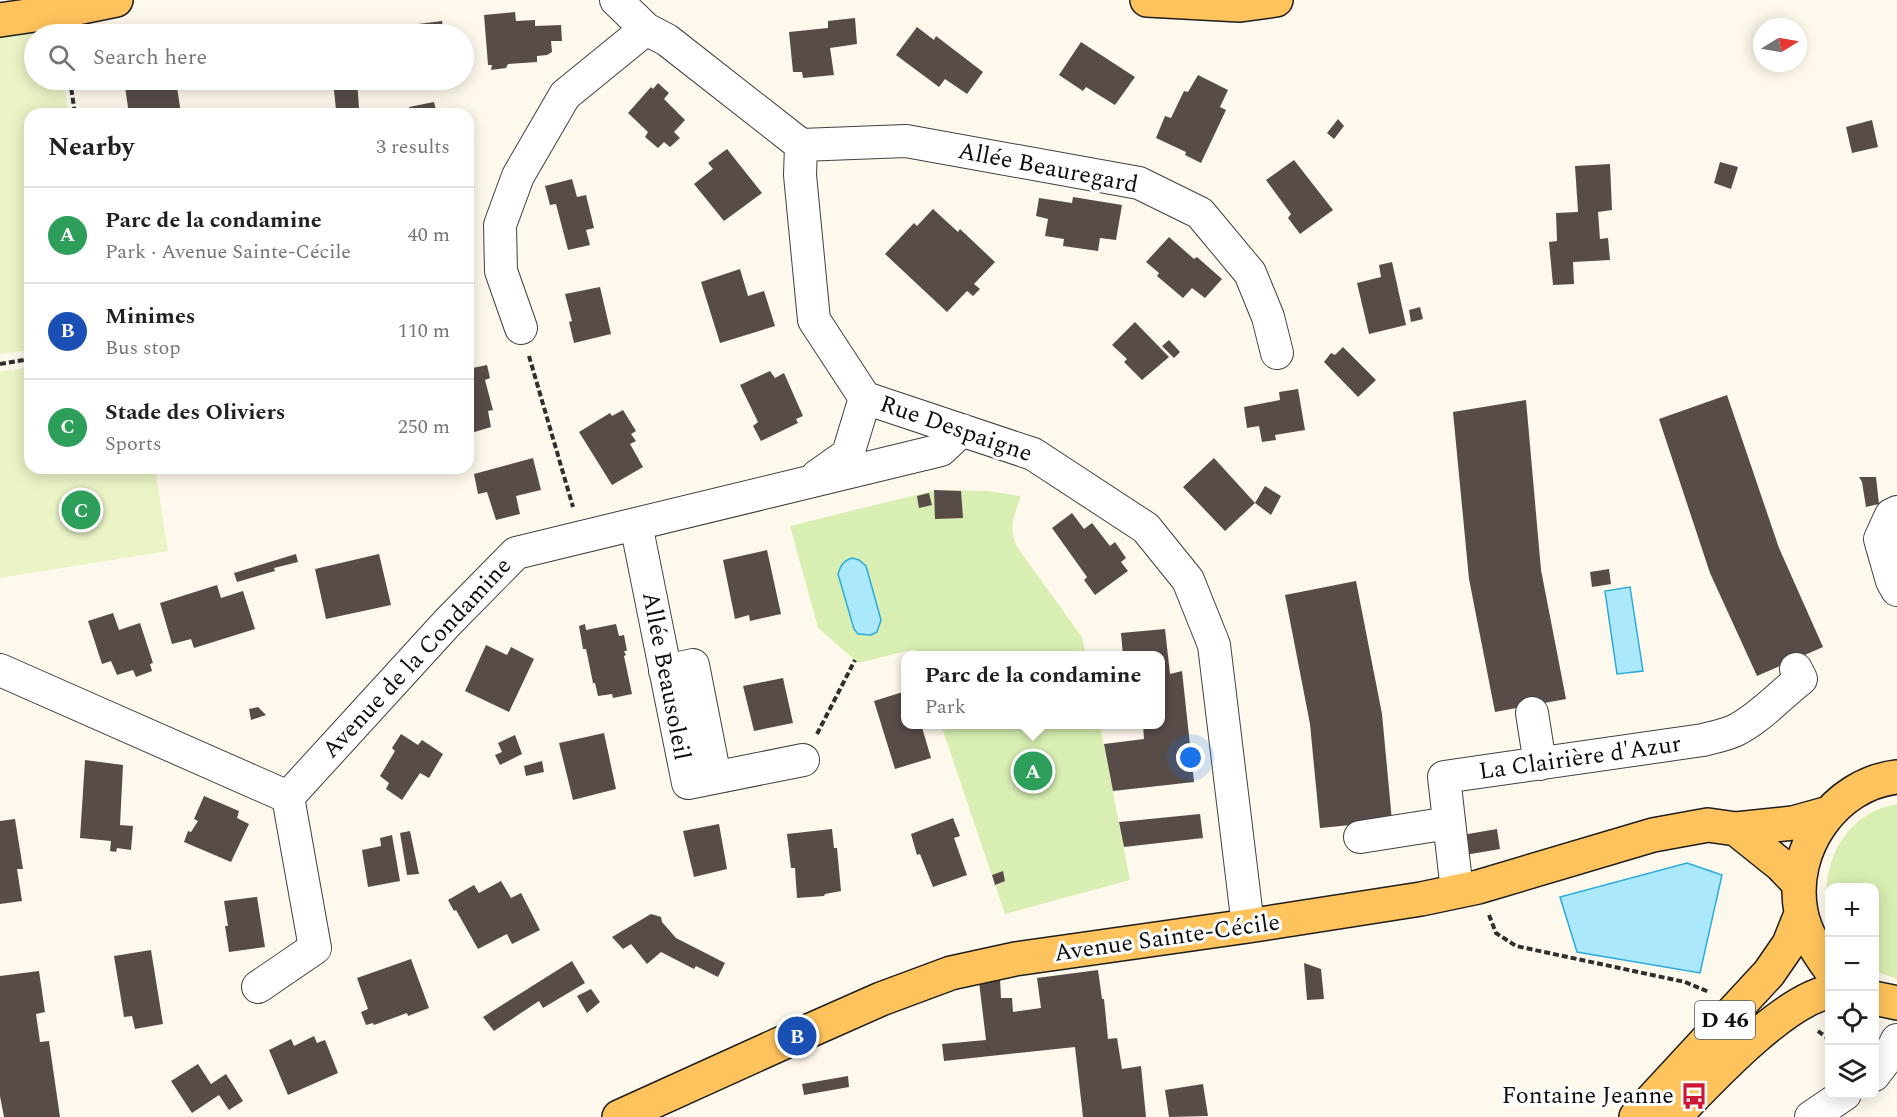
<!DOCTYPE html>
<html lang="en">
<head>
<meta charset="utf-8">
<style>
  :root { --surface:#fff; --page:#f6f6f6; --text:#202124; --muted:#757577; --line:#e0e0e0; --accent:#cc1736 }
  body { margin:0; font-family:Spectral,serif; background:var(--page); color:var(--text) }
  .controls { position:absolute; right:18px; bottom:18px; display:grid; overflow:hidden; border-radius:12px; box-shadow:0 3px 15px #0003 }
  .controls button { width:54px; height:54px; display:grid; place-items:center; padding:0; border:0; border-bottom:2px solid var(--line); background:var(--surface); color:var(--text); font:30px sans-serif }
  .compass { position:absolute; left:1753px; top:18px; width:54px; height:54px; border-radius:50%; background:var(--surface); box-shadow:0 3px 15px #0003; rotate:79deg }
  .you { position:absolute; left:1191px; top:758px; width:21px; height:21px; margin:-15px; border:4px solid #fff; border-radius:50%; background:#1a73e8; box-shadow:0 0 0 9px #1a73e833 }
  .badge { display:grid; place-items:center; width:39px; height:39px; border-radius:50%; background:var(--accent); color:#fff; font-size:20px; font-weight:700 }
  .pin { position:absolute; translate:-50% -50%; border:3px solid #fff; box-shadow:0 2px 6px #0006 }
  .popup { position:absolute; left:901px; top:651px; width:264px; height:78px; box-sizing:border-box; display:grid; place-content:center; border-radius:12px; background:var(--surface); filter:drop-shadow(0 2px 4px #0005); font-size:20px; white-space:nowrap; color:var(--muted) }
  .popup b { font-size:22px; color:var(--text) }
  .popup::after { content:''; position:absolute; left:50%; top:100%; margin-left:-12px; border:12px solid transparent; border-top-color:var(--surface) }
  .list { margin:0; padding:0; list-style:none }
  h2 { display:flex; justify-content:space-between; align-items:center; height:78px; margin:0; padding:0 24px; font-size:26px }
  h2 small { font-size:20px; font-weight:400; color:var(--muted) }
  .list li { display:grid; grid-template-columns:39px 1fr auto; gap:18px; align-items:center; box-sizing:border-box; height:96px; padding:0 24px; border-top:2px solid var(--line) }
  .list b { display:block; font-size:22px; white-space:nowrap }
  .list p { margin:0; font-size:20px; white-space:nowrap; color:var(--muted) }
  .list em { font-size:20px; font-style:normal; color:var(--muted) }
  .icon { flex:none; width:33px; height:33px; fill:none; stroke:currentColor; stroke-width:2; stroke-linecap:round; stroke-linejoin:round }
  .map { position:relative; flex:none; width:1897px; height:1117px; overflow:hidden }
  .search { position:absolute; background:var(--surface); box-shadow:0 3px 15px #0003; left:24px; top:24px; width:450px; height:66px; display:flex; align-items:center; gap:15px; box-sizing:border-box; padding:0 21px; border-radius:33px; color:var(--muted); font-size:22px }
  .panel { position:absolute; background:var(--surface); box-shadow:0 3px 15px #0003; left:24px; top:108px; width:450px; height:366px; border-radius:18px }
  .map>svg:first-child { display:block }
  .green { fill:#d9eeb2 }
  .pitch { fill:#eaf4c5 }
  .water { fill:#ace8fc; stroke:#2babdb; stroke-width:1.5 }
  .building { fill:#574c48 }
  .lines { fill:none; stroke-linecap:round; stroke-linejoin:round }
  .minor-casing { stroke:#404040; stroke-width:34 }
  .major-casing { stroke:#1e1e1e; stroke-width:36 }
  .path { stroke:#2f2f2f; stroke-width:4; stroke-dasharray:6 3; stroke-linecap:butt }
  .minor { stroke:#fff; stroke-width:32 }
  .major { stroke:#ffc35d; stroke-width:33 }
  .labels { text-anchor:middle; dominant-baseline:central; stroke-width:6; stroke-linejoin:round; paint-order:stroke }
  .shield { fill:#fff; stroke:#565656; stroke-width:1.5 }
  .shield-label { font-size:22px; font-weight:bold; fill:#0d0d0d }
  .street-label { font-size:24px; fill:#0d0d0d; stroke:#fff }
  .poi-label { font-size:24px; fill:#0d0d0d; stroke:#fff; text-anchor:end }
</style>
</head>
<body>
<div class="map">
<svg width="1897" height="1117" viewBox="0 0 1897 1117">
  <rect width="100%" height="100%" fill="#fff9ed"/>
  <path class="green" d="M936 490 988 491 1021 496C1014 518 1008 525 1017 547L1082 637 1086 655 918 656 915 649 858 663 818 628 790 526Z
    M941 725H1100L1130 880 1005 914Z
    M1897 804V979L1875 971 1874 888H1830L1829 916C1818 867 1843 813 1897 804Z"/>
  <path class="pitch" d="M57 25 58 34H34V80H64L68 114H30V350L0 354V33Z
    M30 367V468H155L168 551 0 578V372Z"/>
  <path class="water" d="M852 558 859 560 866 566 881 620 877 632 871 635 858 634 854 629 838 574C841 565 843 561 852 558Z
    M1630 587 1643 671 1617 674 1605 591Z
    M1687 863 1722 875 1700 973 1577 952 1560 897Z"/>
  <path class="building" d="M515 12 516 21 535 20V26L561 25 562 41H551L552 52 547 55 537 56V62L508 64 506 68 491 70 492 65H488L484 15Z
    M855 18 857 44 830 48 834 75 803 78 802 72H793L789 32 828 28V21Z
    M442 21 444 34H414V33L419 32 418 24Z
    M917 27 934 40 936 36 983 72 967 94 945 79 939 87 896 55Z
    M1081 42 1135 77 1115 105 1086 87 1083 91 1059 75Z
    M1198 75 1228 90 1220 107 1226 110 1201 163 1185 155 1186 152 1156 138 1165 116 1171 118 1184 91 1188 92Z
    M124 80H176L181 114H129Z
    M333 80H357L359 108 336 110Z
    M658 83 669 93 664 99 685 120 674 132 680 138 670 147 664 142 658 148 645 137 648 132 628 113 651 87 653 89Z
    M434 102 437 114H410L409 107Z
    M1338 119 1344 126 1334 139 1327 133Z
    M1872 120 1878 147 1852 153 1846 127Z
    M727 149 762 193 724 221 694 184 713 169 708 163Z
    M1294 160 1333 210 1300 234 1288 218 1291 214 1266 180Z
    M1720 162 1738 167 1731 189 1714 183Z
    M1610 164 1612 210 1598 212 1600 239 1608 238 1610 260 1573 262 1574 284 1553 285 1549 242 1557 241 1556 213 1578 212 1575 166Z
    M572 179 577 197 586 195 594 228 586 230 590 245 568 250 556 204 550 205 545 186Z
    M1073 197 1122 205 1116 240 1100 238 1098 251 1063 246 1064 239 1045 236 1048 219 1036 216 1039 198 1072 203Z
    M933 209 958 232 960 229 995 262 974 284 980 289 973 296 967 291 947 312 885 254 914 223 917 226Z
    M1169 237 1194 259 1197 257 1222 279 1205 298 1192 288 1183 298 1157 276 1159 273 1146 262Z
    M1392 262 1406 325 1369 334 1357 283 1381 277 1379 265Z
    M740 269 748 296 764 291 775 326 720 343 701 282Z
    M600 287 611 334 574 343 569 322 572 321 565 294Z
    M1420 307 1423 319 1411 322 1409 310Z
    M1135 322 1169 357 1142 380 1124 362 1127 359 1112 345Z
    M1169 340 1180 352 1174 358 1162 346Z
    M1343 347 1376 380 1358 397 1324 362 1331 353 1335 355Z
    M487 365 490 378 485 380 493 410 488 411 491 427 468 434V369Z
    M770 371 775 378 784 373 803 416 796 419 798 423 761 441 753 426 758 422 740 385Z
    M1298 389 1305 430 1275 435 1276 440 1262 442 1259 426 1247 428 1244 407 1280 400 1279 392Z
    M1727 395 1779 548 1823 647 1757 676 1710 573 1659 419Z
    M1526 400 1541 570 1566 699 1495 712 1469 579 1453 412Z
    M623 410 636 431 631 434 636 441 630 444 643 467 612 485 579 432 610 413 612 416Z
    M533 458 541 490 516 496 520 514 496 520 487 492 478 494 474 474Z
    M1214 458 1255 503 1265 486 1281 496 1271 515 1255 503 1225 531 1183 487Z
    M1859 477H1876L1879 504 1866 507 1862 482Z
    M934 490 961 491 963 518 935 519Z
    M929 493 932 505 919 508 917 496Z
    M1072 513 1084 529 1092 523 1110 546 1115 542 1126 558 1121 562 1128 571 1095 595 1084 580 1087 577 1052 528Z
    M767 550 781 614 750 621 749 615 735 619 723 560Z
    M296 554 298 562 274 568 275 571 237 582 234 573Z
    M379 554 391 605 326 619 315 569Z
    M1609 569 1611 584 1592 587 1590 572Z
    M1356 581 1382 714 1392 821 1320 828 1310 724 1285 595Z
    M217 585 221 598 243 591 255 629 194 648 191 639 172 644 160 603Z
    M113 613 119 630 140 623 153 663 150 664 152 671 136 677 133 670 117 675 111 661 102 664 88 621Z
    M585 624 586 630 616 624 619 636 624 635 627 651H624L626 655 624 656 632 694 613 698 612 694 598 696 595 683H593L586 649H583L579 626Z
    M1165 629 1170 674 1182 671 1194 782 1113 791 1104 744 1144 739 1143 724H1160V656H1123L1121 633Z
    M486 645 507 655 511 647 534 659 509 712 465 691Z
    M783 678 793 723 754 731 743 686Z
    M906 691V724H921L931 758 895 769 874 701Z
    M258 707 266 715 251 720 249 709Z
    M604 733 616 789 573 800 559 743Z
    M401 734 418 745 422 740 443 754 429 778 420 773 402 800 386 789 389 783 380 776 395 751 392 748Z
    M515 735 522 754 500 765 495 755 502 752 498 743Z
    M85 760 123 765 120 825 133 826 131 850 117 848 116 852 110 851 111 841 80 838Z
    M542 761 544 772 526 776 524 766Z
    M204 796 239 811 237 818 249 824 231 862 184 842 188 831 191 832 198 821 194 819Z
    M1200 814 1203 838 1124 847 1119 822Z
    M953 818 960 836 954 838 967 875 933 887 920 854 917 855 911 834Z
    M15 819 23 869H17L22 901 0 904V821Z
    M719 824 727 869 694 877 683 831Z
    M832 829 834 848H837L841 891 825 894 824 896 797 898 795 868H791L787 834Z
    M1497 829 1500 849 1465 855 1462 835Z
    M410 831 419 874 407 875 400 833Z
    M392 835 400 881 368 887 362 850 381 846 380 838Z
    M1003 871 1005 881 995 885 992 875Z
    M501 881 511 898 521 893 540 930 512 944 507 934 478 949 456 910 454 911 448 900 474 885 479 893Z
    M257 897 265 947 229 952 225 926H228L224 901Z
    M651 914 661 917 662 922 676 938 725 963 718 977 696 966 694 969 661 952 647 964 631 944 623 949 612 937Z
    M151 950 163 1024 135 1029 132 1016 124 1017 114 956Z
    M411 959 429 1008 408 1016 407 1013 374 1025 373 1023 366 1025 361 1012 368 1009 357 978Z
    M572 961 585 983 543 1008 539 1001 494 1031 483 1017Z
    M1304 963 1321 969 1324 999 1307 1000Z
    M1098 970 1102 999H1104L1108 1039 1117 1038 1122 1069 1141 1066 1146 1117H1083L1075 1047 944 1061 942 1044 986 1040 979 982 1000 979 1001 998H1012L1013 1012 1041 1008 1037 978Z
    M39 971 45 1012 36 1014 40 1042 49 1041 60 1117H4L0 1096V976Z
    M591 989 600 1002 587 1013 577 996Z
    M314 1036 317 1043 325 1040 338 1073 288 1095 269 1050 291 1039 294 1046Z
    M198 1064 211 1084 226 1074 243 1101 229 1110 219 1095 192 1113 171 1081Z
    M848 1076 849 1087 804 1095 802 1084Z
    M1203 1084 1208 1116 1169 1117 1165 1090Z"/>
  <g class="lines">
    <defs>
      <path id="minor" d="M616 0 646 29 667 40 801 145 800 175 814 320 865 398 1033 454 1146 528 1188 580 1214 645 1248 926
        M801 145 906 141 1139 183 1200 213 1250 273 1268 317 1277 353
        M521 328 501 271 500 225 518 176 565 95 646 29
        M817 476 848 454 865 398
        M1897 512 1891 515 1880 539 1892 581 1897 590
        M636 524 688 783 803 760
        M0 670 288 797
        M665 671 693 665 715 777
        M1532 713 1540 764
        M288 797 448 622 516 553 941 450 962 430
        M1360 837 1449 823
        M1457 891 1444 777 1703 740C1714 737 1726 735 1736 730 1760 718 1780 695 1801 679L1796 669
        M258 987 315 948 288 797
        M1874 1075 1890 1054 1897 1040
        M1811 1117 1845 1094"/>
      <path id="major" d="M1147 0 1240 5 1276 0
        M0 20 62 11 116 0
        M1736 829 1781 865 1799 884
        M1830 969C1817 951 1805 933 1801 912 1789 850 1834 784 1897 777
        M1874 998 1897 1003
        M619 1117 811 1030 881 999 951 973 1015 959 1248 926 1421 899 1478 887 1653 835 1708 825 1736 829 1793 823 1829 813
        M1636 1117 1769 973 1789 944 1801 914
        M1674 1117C1707 1083 1784 999 1830 992"/>
    </defs>
    <use href="#minor" class="minor-casing"/>
    <use href="#major" class="major-casing"/>
    <path class="path" d="M70 80 75 114
      M529 356 573 507
      M0 364 30 359
      M817 734 855 660
      M1489 915 1496 933 1516 946 1685 982 1709 992
      M1818 1031 1830 1040"/>
    <use href="#minor" class="minor"/>
    <use href="#major" class="major"/>
  </g>
  <defs>
    <symbol id="bus-bare" viewBox="-9 -9 18 18"><path d="M-5-6H5V4H4V6H2V4H-2V6H-4V4H-5ZM-3.5-4V0h7V-4ZM-3.5 1.2v1.5H-2V1.2ZM2 1.2v1.5H3.5V1.2Z" fill="#cc1736" stroke="#fff" stroke-width="2.5" paint-order="stroke"/></symbol>
  </defs>
  <g fill-rule="evenodd">
    <use href="#bus-bare" x="1675" y="1077" width="38" height="38"/>
  </g>
  <g class="labels">
    <rect class="shield" x="1695" y="1001" width="60" height="38" rx="4.5"/>
    <g class="shield-label">
      <text x="1725" y="1020">D 46</text>
    </g>
    <g class="street-label">
      <text transform="translate(1048 168) rotate(11)">Allée Beauregard</text>
      <text transform="translate(956 429) rotate(19)">Rue Despaigne</text>
      <text transform="translate(417 658) rotate(-47)">Avenue de la Condamine</text>
      <text transform="translate(666 676) rotate(79)">Allée Beausoleil</text>
      <text transform="translate(1580 758) rotate(-8)">La Clairière d'Azur</text>
      <text transform="translate(1167 938) rotate(-8)">Avenue Sainte-Cécile</text>
    </g>
    <g class="poi-label">
      <text x="1674" y="1096">Fontaine Jeanne</text>
    </g>
  </g>
</svg>
<div class="controls">
<button>+</button>
<button>−</button>
<button><svg class="icon" aria-label="locate" viewBox="0 0 24 24"><circle cx="12" cy="12" r="6"/><path d="M12 2v4M12 18v4M2 12h4M18 12h4"/></svg></button>
<button><svg class="icon" aria-label="layers" viewBox="0 0 24 24"><path d="M12 4l9 5-9 5-9-5zM3 14l9 5 9-5"/></svg></button>
</div>
<svg class="compass" viewBox="-18 -18 36 36"><path d="M0-13l5 13h-10z" fill="#e53935"/><path d="M0 13l5-13h-10z" fill="#757577"/></svg>
<div class="you"></div>
<div class="pin badge" style="left:1033px;top:771px;background:#2e9e5b">A</div>
<div class="popup"><b>Parc de la condamine</b>Park</div>
<div class="pin badge" style="left:797px;top:1036px;background:#1a4fb4">B</div>
<div class="pin badge" style="left:81px;top:510px;background:#2e9e5b">C</div>
<div class="search"><svg class="icon" aria-label="search" viewBox="0 0 24 24"><circle cx="10" cy="10" r="6"/><path d="M15 15l6 6"/></svg>Search here</div>
<section class="panel">
<h2>Nearby<small>3 results</small></h2>
<ul class="list">
<li><span class="badge" style="background:#2e9e5b">A</span><div><b>Parc de la condamine</b><p>Park · Avenue Sainte-Cécile</p></div><em>40 m</em></li>
<li><span class="badge" style="background:#1a4fb4">B</span><div><b>Minimes</b><p>Bus stop</p></div><em>110 m</em></li>
<li><span class="badge" style="background:#2e9e5b">C</span><div><b>Stade des Oliviers</b><p>Sports</p></div><em>250 m</em></li>
</ul>
</section>
</div>
</body>
</html>
